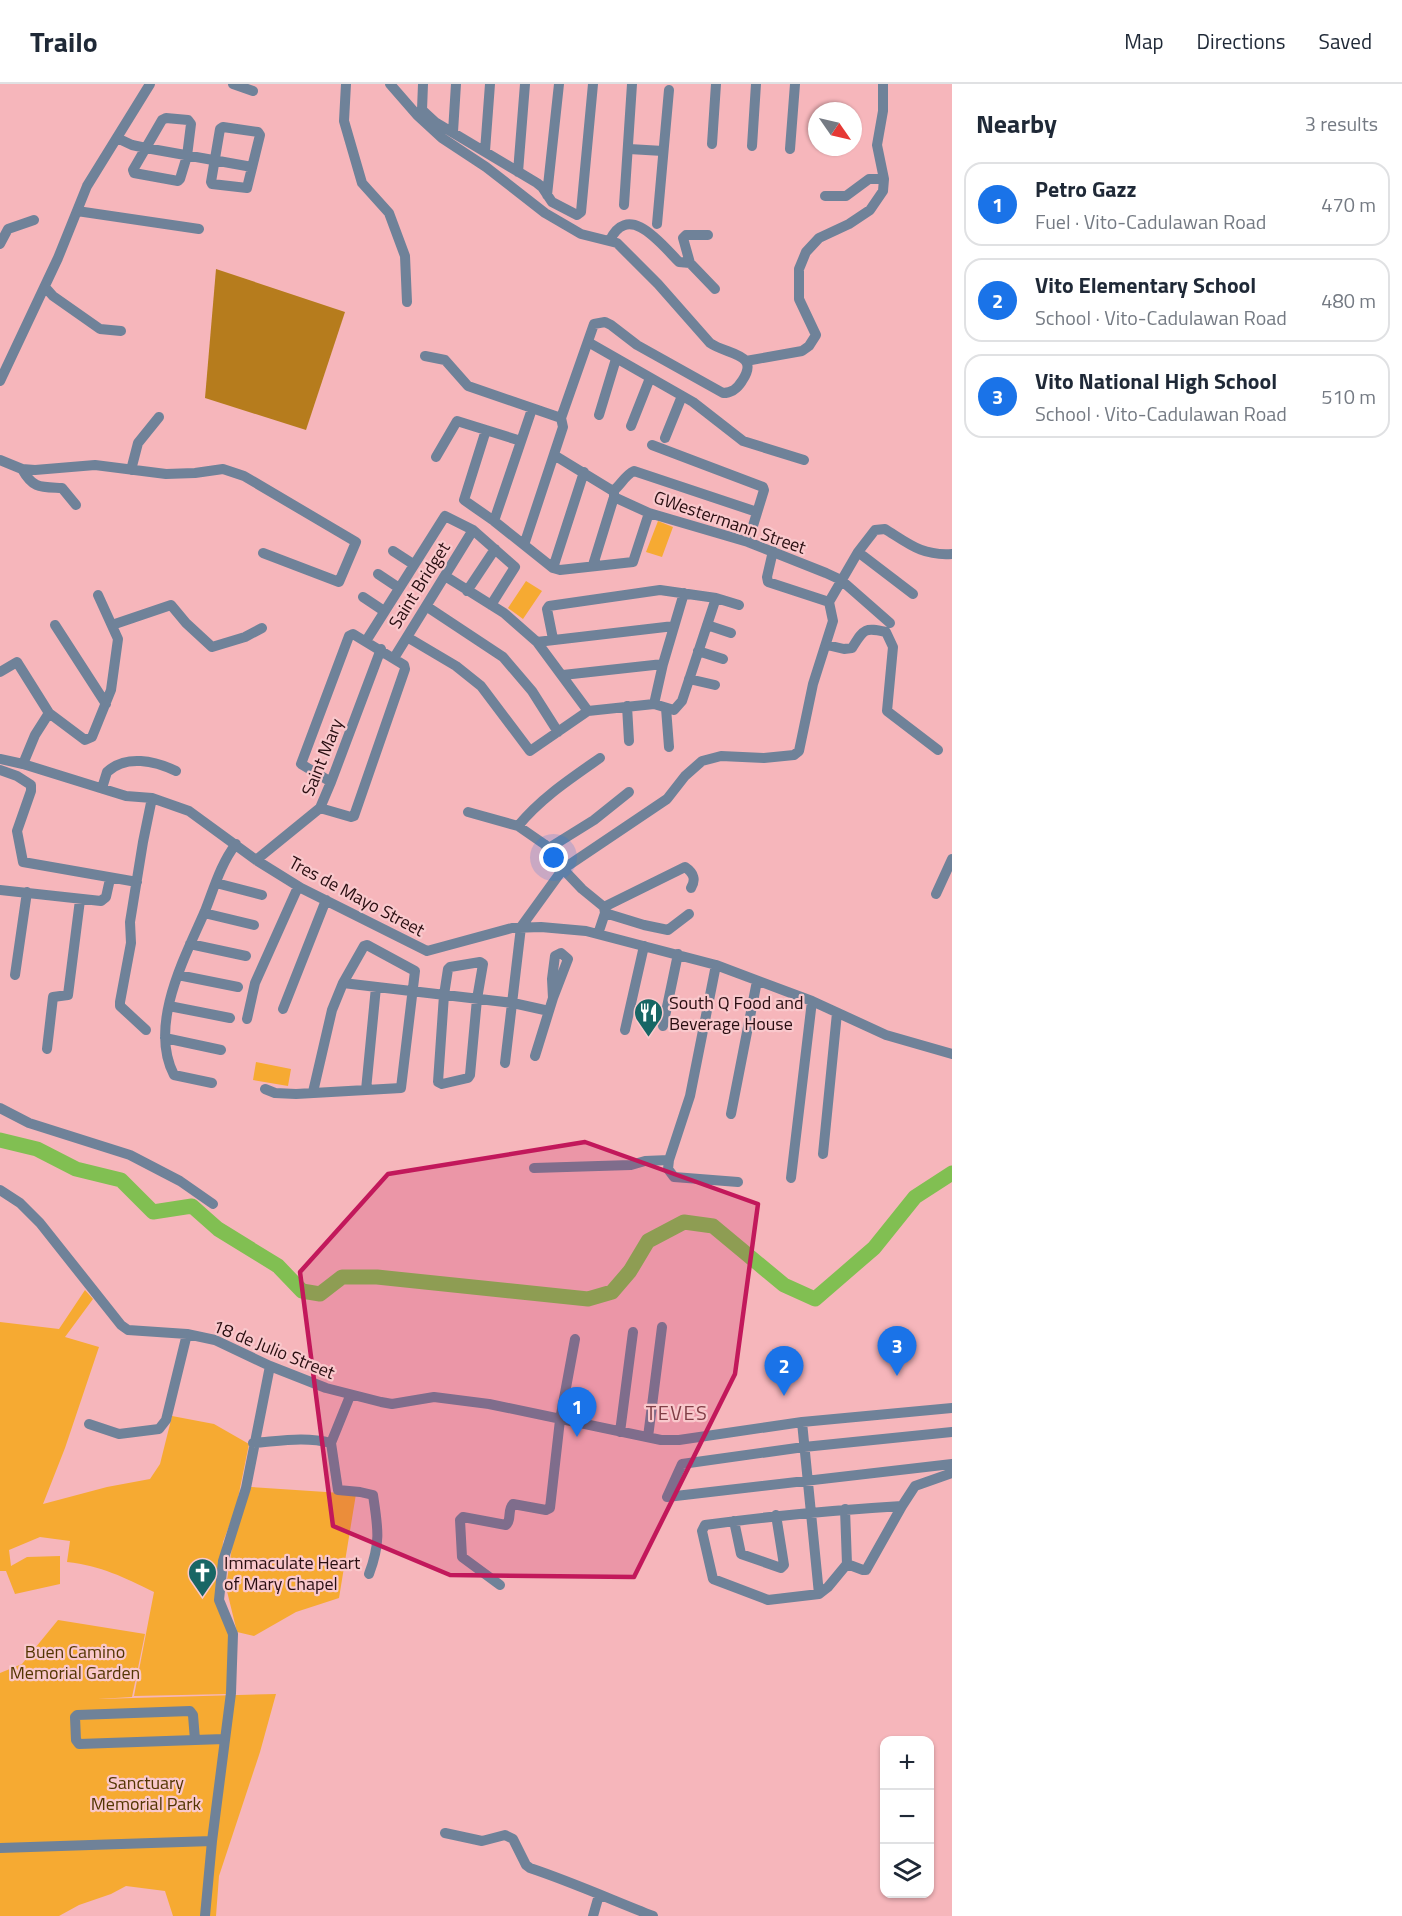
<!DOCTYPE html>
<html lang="en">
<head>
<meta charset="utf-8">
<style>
  :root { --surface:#fff; --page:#f6f6f7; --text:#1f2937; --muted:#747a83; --line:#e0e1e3; --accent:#1a73e8 }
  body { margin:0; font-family:"Titillium Web",sans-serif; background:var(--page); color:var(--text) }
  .controls { position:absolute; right:18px; bottom:18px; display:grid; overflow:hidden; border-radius:12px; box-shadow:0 2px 4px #0004 }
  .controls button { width:54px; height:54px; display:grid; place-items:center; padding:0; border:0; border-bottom:2px solid var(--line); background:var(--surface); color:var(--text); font:30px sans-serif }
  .compass { position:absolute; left:808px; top:18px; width:54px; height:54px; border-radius:50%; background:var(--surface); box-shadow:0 2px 4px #0004; rotate:124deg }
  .you { position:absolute; left:554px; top:774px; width:21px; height:21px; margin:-15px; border:4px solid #fff; border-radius:50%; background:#1a73e8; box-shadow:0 0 0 9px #1a73e833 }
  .badge { display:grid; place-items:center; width:39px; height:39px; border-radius:50%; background:var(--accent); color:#fff; font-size:20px; font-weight:700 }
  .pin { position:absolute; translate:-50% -50px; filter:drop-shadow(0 2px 3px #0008) }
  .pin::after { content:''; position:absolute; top:32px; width:21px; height:18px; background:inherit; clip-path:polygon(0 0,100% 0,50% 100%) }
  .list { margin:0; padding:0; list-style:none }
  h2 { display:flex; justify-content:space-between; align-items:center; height:78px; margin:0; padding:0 24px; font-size:26px }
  h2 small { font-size:20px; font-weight:400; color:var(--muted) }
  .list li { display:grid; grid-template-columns:39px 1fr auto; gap:18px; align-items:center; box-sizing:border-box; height:84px; margin:0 12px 12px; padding:0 12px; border:2px solid var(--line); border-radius:18px }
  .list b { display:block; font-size:22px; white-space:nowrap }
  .list p { margin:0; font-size:20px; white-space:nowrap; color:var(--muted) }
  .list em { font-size:20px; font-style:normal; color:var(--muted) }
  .icon { flex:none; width:33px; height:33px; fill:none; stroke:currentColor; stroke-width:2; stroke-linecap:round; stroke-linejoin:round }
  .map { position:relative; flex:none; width:952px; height:1832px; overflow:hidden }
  header { display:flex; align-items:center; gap:36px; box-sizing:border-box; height:84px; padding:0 30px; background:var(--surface); border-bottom:2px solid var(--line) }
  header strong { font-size:28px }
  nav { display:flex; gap:33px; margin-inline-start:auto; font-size:21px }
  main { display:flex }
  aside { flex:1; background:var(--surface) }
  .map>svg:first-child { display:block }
  .green { fill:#f6aa32 }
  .forest { fill:#b67c1d }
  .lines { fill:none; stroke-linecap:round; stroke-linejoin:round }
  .river { stroke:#81bf52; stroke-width:15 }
  .minor { stroke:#6f8299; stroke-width:10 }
  .marked { fill:#c2185b; fill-opacity:0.2; stroke:#c2185b; stroke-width:4.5; stroke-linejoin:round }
  .labels { text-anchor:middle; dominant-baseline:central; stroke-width:4.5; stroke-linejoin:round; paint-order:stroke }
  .street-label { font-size:18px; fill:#290e11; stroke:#f9c8cc }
  .poi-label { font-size:18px; fill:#290e11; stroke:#f9c8cc; text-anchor:start }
  .park-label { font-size:18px; fill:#533502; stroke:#f9c8cc }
  .neighbourhood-label { font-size:20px; letter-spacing:1.5px; fill:#803e46; stroke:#f9c8cc }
</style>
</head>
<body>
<header>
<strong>Trailo</strong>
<nav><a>Map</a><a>Directions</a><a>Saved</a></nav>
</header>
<main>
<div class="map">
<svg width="952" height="1832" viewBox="0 0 952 1832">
  <rect width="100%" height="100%" fill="#f6b6bb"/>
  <path class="green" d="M658 437 673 443 662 473 646 468Z
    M526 497 542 507 523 535 508 524Z
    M256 978 291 985 288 1002 253 996Z
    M85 1206 93 1215 65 1253 99 1263 65 1364 43 1420 107 1403 150 1395 160 1380 172 1332 214 1340 249 1360 236 1424 223 1458 217 1517 231 1550 228 1610 134 1612 154 1508C123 1493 102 1482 67 1478L70 1457 40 1453 9 1466 11 1482 27 1473 60 1472V1500L15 1510 6 1487H0V1238L59 1245Z
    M251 1403 356 1410 339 1514 296 1528 254 1552 237 1548 226 1503 234 1450Z
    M58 1536 145 1550 132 1613 98 1615 276 1610 260 1668 219 1792 216 1832H173L165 1807 126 1802 111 1810 79 1821 59 1832H0V1589L22 1580Z"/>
  <path class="forest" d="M216 185 345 228 306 346 205 314Z"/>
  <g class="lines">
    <path class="river" d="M0 1056 37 1065 76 1085 121 1096 153 1128 192 1122 218 1145 278 1182 302 1207 320 1210 342 1193H377L588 1215 612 1208 630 1187 648 1157 684 1138 713 1142 784 1201 815 1215 874 1164 915 1113 952 1089"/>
    <path class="minor" d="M233 0 253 7
      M346 0 344 37 362 99 389 129 405 172 407 218
      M390 0 417 31 442 54 486 83 545 129 581 150 617 159 658 200 710 259C727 271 761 269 742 297 737 305 732 309 723 309L637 261 611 241 605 238 594 240 561 334 563 343 524 461
      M423 0 422 26 435 38 537 99 542 103 552 118 577 131 581 128 593 0
      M166 34 188 36 191 40 187 72 180 95 178 97 134 89 133 86 162 36Z
      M223 43 258 48 260 51 247 104 212 100 211 98 220 45Z
      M453 48 456 0
      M117 54 132 61 146 64 252 83
      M712 60 716 0
      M752 62 756 0
      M629 65 663 67
      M790 65 795 0
      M485 67 490 0
      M518 88 525 0
      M547 111 559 0
      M825 112H846L869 95H884
      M624 121 632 0
      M77 127 199 145
      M657 140 669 6
      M610 156C629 117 662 161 679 178L690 179 683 154 686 151H708
      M0 160 8 145 34 136
      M690 179 715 205
      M45 203 53 212 100 245 121 247
      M588 258 693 318 743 357 804 376
      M425 272 445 276 468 302 561 334
      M746 277 802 267 809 262 816 251 799 215V185L806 168 819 154 849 140 870 126 883 107 884 95 877 61 883 27V0
      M0 297 58 174 87 102 150 0
      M599 331 616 275
      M631 342 650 294
      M486 346 464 416 494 437 553 484 560 486 633 478 649 429
      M665 354 682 312
      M652 361 763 403 764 406 748 458
      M554 371 613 407
      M436 373 457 337 521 357
      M0 376 22 385 35 386 95 381 166 390 195 389 223 385 244 392 356 458 339 498 263 469
      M22 385C33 405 41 403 62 404L76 421
      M131 386 138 359 159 333
      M613 407C621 401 625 391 634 387L757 428
      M614 413 649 429 748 458 826 489 841 496 890 539
      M494 437 532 325
      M393 467 413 480
      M773 467 767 493 768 498 829 518
      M858 468 913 510
      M593 481 614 413V407
      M553 484 584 388
      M378 490 399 504
      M445 492 504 529 537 558 588 627
      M467 507 495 465
      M363 513 384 527
      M426 522 503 573 532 607 558 648
      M55 541 106 620
      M112 541 171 521 186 539 212 563 245 553 262 544
      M707 541 731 549
      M407 553 456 582 481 602 530 667 588 627 654 620 674 626 682 617 716 514
      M553 555 547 525 549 522 660 506 716 514 739 521
      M366 557 445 432 473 446 515 483 491 521
      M537 558 674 542
      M827 561 844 565 852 564C864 545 864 543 886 548L893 563 887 627 938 666
      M698 567 723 575
      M394 574 473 446
      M0 588 17 578 49 629 85 656 92 653 111 606 118 555 98 511
      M563 591 663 580
      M689 595 715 601
      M654 620 663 580 684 509
      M627 622 629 657
      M666 624 669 663
      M0 675 23 680 126 712 152 714 189 727 256 776 301 804 427 867 512 844 541 843 586 847 716 881 812 917 886 951 952 970
      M23 680 35 651 49 629
      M0 686 17 692 31 701V707L17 747 23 778 137 798
      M102 704 107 688C126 670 155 677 176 687
      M320 724 351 733 354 732 405 585 404 581 353 550 349 552 301 680 331 698
      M468 728 518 742 544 760 549 764 563 785 582 805 604 823 605 829 598 850
      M518 742C541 714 570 695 600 674
      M549 764 594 736 629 708
      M256 776 320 724 331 698 381 565
      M216 799 262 811
      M0 806 101 817 106 813 110 795
      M936 810 952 775
      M604 823 685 783C694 789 696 796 691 804
      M204 829 254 841
      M605 829 644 841 668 846 689 830
      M190 860 246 872
      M480 878 483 880 477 915 470 991 468 994 442 1000 438 998 444 911 448 885 450 883Z
      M716 881 690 1012 669 1076 668 1085 674 1093 738 1098
      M15 891 27 808
      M178 891 238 903
      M343 899 513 919 549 927
      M169 922 230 934
      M283 925 326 816
      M247 935 255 899 298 803
      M663 942 678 870
      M146 946 120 922V918L131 859 130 838 143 758 152 714
      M625 946 644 862
      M165 954 221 966
      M47 965 53 913 68 911 80 816
      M535 972 553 914 568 875 561 869 555 872 552 895 553 914
      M505 979 521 843 563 785 667 715 685 692 702 677 721 672 764 674 794 671 799 667 813 600 833 537 829 518 858 468 875 446 885 445C909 460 922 472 952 470
      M212 999 174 991C148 941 185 873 205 827 214 804 221 779 236 760
      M265 1005 275 1009 296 1010 401 1004 415 887 367 861 364 862 343 899 332 926 313 1008
      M366 1006 376 903
      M0 1024 29 1039 130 1071 180 1097 213 1120
      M731 1030 757 897
      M823 1070 837 929
      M534 1084 631 1081 645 1077 669 1076
      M791 1094 812 917
      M0 1106 20 1119 40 1139 121 1241 128 1246 187 1250 215 1256 270 1282 326 1304 381 1318 392 1320 434 1313 489 1320 661 1356H679L802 1338 952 1324
      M350 1312 331 1359 338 1406 360 1408 373 1411C378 1444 381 1458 369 1490
      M802 1338 819 1510
      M89 1340 119 1350 159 1345 166 1336 187 1250
      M620 1348 633 1248
      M648 1353 662 1243
      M253 1359C280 1357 305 1352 331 1359
      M667 1413 682 1380 804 1363 952 1348
      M667 1413 952 1380
      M845 1425 847 1480 828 1503 819 1510 768 1516 713 1495 702 1447 705 1441C770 1432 836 1426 902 1422
      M734 1437 741 1470 781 1484 784 1481 776 1431
      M847 1480 863 1486H866L902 1422 915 1402 952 1389
      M500 1501 462 1473 460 1436 463 1433 506 1441C512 1436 507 1426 513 1420L546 1426 550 1424 560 1336 575 1255
      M195 1656 193 1631 190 1627 77 1631 75 1633 76 1656 79 1660 224 1655
      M445 1749 482 1757 505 1751 513 1755 526 1781 530 1784C572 1798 612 1816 653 1832
      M0 1764 212 1757
      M205 1832 212 1757 231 1609 233 1550 219 1516 223 1477 246 1404 270 1282
      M593 1832 599 1811"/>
  </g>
  <path class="marked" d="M585 1058 758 1120 735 1290 634 1493 450 1491 333 1442 300 1188 388 1090Z"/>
  <defs>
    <symbol id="restaurant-pin" viewBox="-11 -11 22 30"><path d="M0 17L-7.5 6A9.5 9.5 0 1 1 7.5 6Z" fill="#186665" stroke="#f9c8cc"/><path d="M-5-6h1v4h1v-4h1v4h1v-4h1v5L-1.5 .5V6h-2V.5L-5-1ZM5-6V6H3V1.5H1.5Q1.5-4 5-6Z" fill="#fff"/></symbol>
    <symbol id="church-pin" viewBox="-11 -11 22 30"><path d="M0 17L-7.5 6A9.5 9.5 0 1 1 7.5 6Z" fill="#186665" stroke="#f9c8cc"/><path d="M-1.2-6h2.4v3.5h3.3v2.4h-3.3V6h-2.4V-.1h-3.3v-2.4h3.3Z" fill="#fff"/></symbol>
  </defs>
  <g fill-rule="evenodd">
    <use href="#restaurant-pin" x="632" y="912" width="33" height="45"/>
    <use href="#church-pin" x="186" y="1472" width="33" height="45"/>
  </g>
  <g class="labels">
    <g class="street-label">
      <text transform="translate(730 438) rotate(19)">GWestermann Street</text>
      <text transform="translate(419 501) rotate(-58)">Saint Bridget</text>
      <text transform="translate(322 673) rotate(-68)">Saint Mary</text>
      <text transform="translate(357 812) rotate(28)">Tres de Mayo Street</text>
      <text transform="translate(274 1265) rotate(22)">18 de Julio Street</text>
    </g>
    <g class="poi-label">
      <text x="669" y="918">South Q Food and<tspan x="669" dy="21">Beverage House</tspan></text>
      <text x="224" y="1478">Immaculate Heart<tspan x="224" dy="21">of Mary Chapel</tspan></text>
    </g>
    <g class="park-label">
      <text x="75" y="1567">Buen Camino<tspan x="75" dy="21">Memorial Garden</tspan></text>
      <text x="146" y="1698">Sanctuary<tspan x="146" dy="21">Memorial Park</tspan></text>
    </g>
    <g class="neighbourhood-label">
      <text x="677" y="1328">TEVES</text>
    </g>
  </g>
</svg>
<div class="controls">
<button>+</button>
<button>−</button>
<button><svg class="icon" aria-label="layers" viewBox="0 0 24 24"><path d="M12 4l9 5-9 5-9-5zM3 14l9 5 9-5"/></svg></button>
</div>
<svg class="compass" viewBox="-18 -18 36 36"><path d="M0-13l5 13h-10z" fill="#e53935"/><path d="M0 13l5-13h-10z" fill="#747a83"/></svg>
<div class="you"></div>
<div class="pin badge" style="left:577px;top:1353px">1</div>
<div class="pin badge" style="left:784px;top:1312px">2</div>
<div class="pin badge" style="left:897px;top:1292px">3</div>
</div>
<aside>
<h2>Nearby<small>3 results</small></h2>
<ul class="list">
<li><span class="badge">1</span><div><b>Petro Gazz</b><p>Fuel · Vito-Cadulawan Road</p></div><em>470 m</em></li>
<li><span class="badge">2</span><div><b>Vito Elementary School</b><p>School · Vito-Cadulawan Road</p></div><em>480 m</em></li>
<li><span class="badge">3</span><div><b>Vito National High School</b><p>School · Vito-Cadulawan Road</p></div><em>510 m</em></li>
</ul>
</aside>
</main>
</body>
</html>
